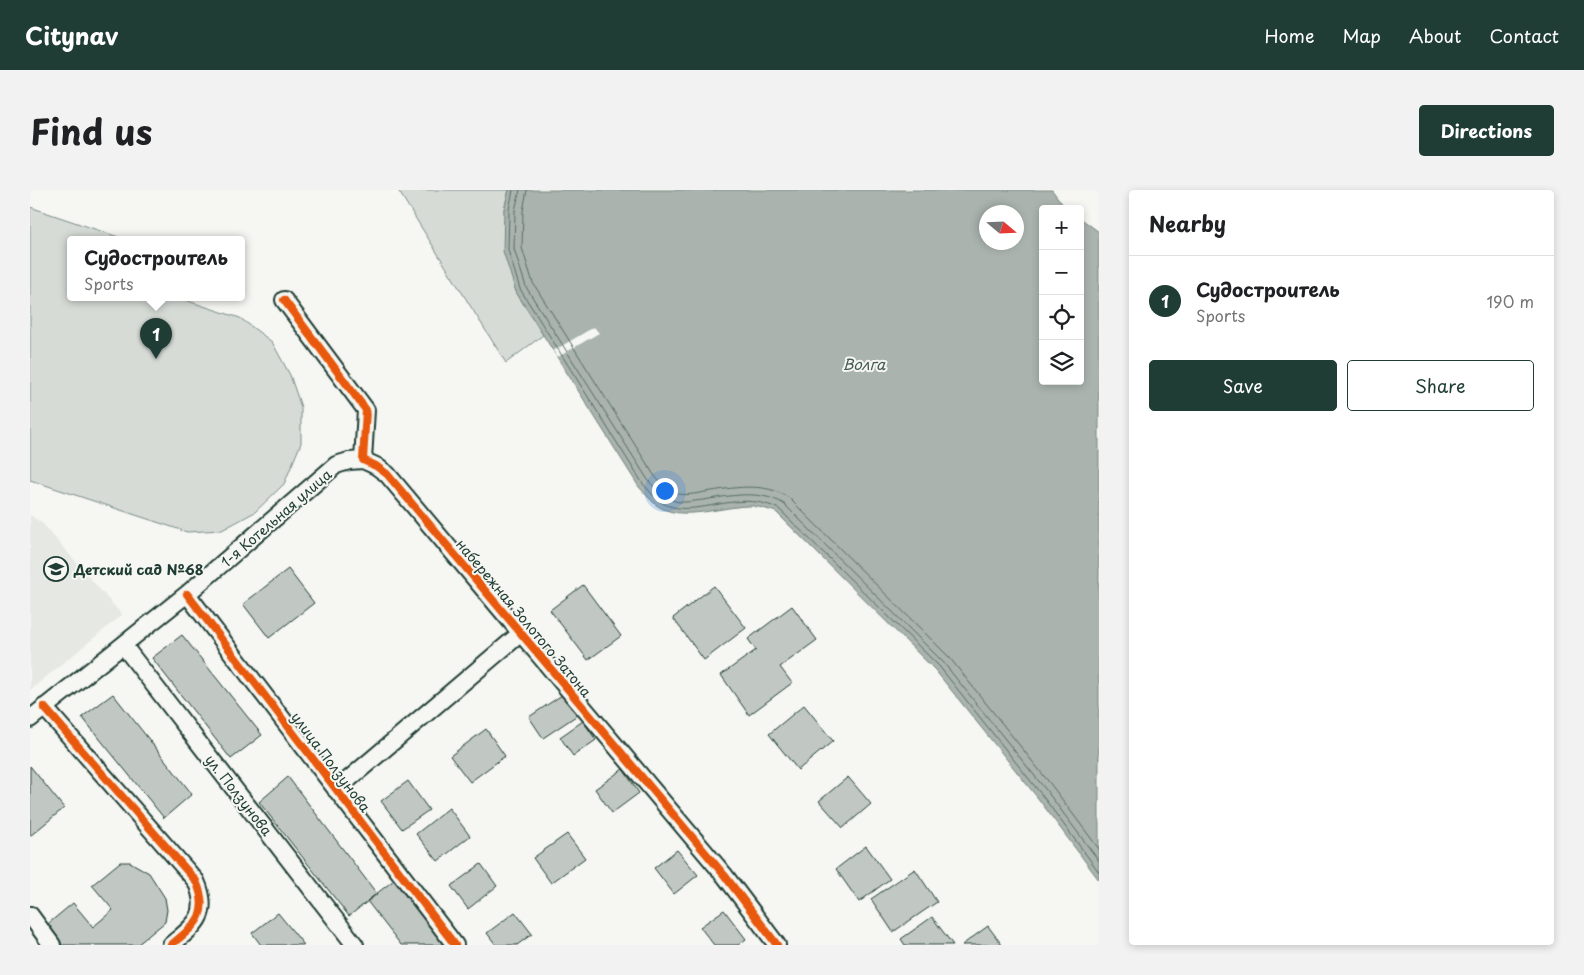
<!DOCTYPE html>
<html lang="en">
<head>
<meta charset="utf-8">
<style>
  :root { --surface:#fff; --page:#f2f2f2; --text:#202124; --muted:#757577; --line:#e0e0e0; --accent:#1f3d34 }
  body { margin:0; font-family:"Playpen Sans",sans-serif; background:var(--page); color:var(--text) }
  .controls { position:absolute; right:15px; top:15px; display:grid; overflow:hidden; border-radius:5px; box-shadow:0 2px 8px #0003 }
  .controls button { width:45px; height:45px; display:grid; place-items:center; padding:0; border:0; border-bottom:1px solid var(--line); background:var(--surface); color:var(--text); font:25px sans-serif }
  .compass { position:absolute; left:949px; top:15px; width:45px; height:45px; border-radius:50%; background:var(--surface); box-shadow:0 2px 8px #0003; rotate:109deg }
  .you { position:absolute; left:634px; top:300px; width:18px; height:18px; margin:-12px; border:4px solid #fff; border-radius:50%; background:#1a73e8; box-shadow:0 0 0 8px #1a73e833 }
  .badge { display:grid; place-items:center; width:32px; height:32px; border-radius:50%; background:var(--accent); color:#fff; font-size:16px; font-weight:700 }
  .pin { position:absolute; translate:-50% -41px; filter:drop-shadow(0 1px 2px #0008) }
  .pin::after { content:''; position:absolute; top:26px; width:18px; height:15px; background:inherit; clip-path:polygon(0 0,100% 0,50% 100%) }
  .popup { position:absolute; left:37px; top:46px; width:178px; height:65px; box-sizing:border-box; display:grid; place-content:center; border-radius:5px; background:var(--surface); filter:drop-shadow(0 1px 4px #0005); font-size:16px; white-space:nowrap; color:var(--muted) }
  .popup b { font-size:19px; color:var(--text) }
  .popup::after { content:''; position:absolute; left:50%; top:100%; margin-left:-10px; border:10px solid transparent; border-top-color:var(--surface) }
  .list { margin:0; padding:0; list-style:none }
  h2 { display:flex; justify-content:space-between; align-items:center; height:65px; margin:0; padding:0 20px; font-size:21px }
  h2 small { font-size:16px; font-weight:400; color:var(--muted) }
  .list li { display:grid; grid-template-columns:32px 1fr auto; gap:15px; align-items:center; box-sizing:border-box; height:90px; padding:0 20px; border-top:1px solid var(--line) }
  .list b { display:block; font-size:19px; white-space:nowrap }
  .list p { margin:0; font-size:16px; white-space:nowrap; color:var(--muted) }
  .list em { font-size:16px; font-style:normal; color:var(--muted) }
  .actions { display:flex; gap:10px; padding:15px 20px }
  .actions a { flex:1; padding:11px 0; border:1px solid var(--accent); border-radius:5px; text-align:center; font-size:18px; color:var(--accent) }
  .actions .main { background:var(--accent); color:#fff }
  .icon { flex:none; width:28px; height:28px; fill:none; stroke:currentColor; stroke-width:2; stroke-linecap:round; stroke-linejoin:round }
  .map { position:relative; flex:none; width:1069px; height:755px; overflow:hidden; border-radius:5px }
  header { display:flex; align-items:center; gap:30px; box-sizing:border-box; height:70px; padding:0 25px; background:var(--accent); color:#fff }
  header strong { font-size:24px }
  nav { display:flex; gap:28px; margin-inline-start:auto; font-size:18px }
  .intro { display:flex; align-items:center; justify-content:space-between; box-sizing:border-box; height:120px; padding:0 30px }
  h1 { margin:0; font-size:35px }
  .button { padding:12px 22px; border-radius:5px; background:var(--accent); color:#fff; font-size:18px; font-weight:700 }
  main { display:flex; gap:30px; padding:0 30px }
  aside { flex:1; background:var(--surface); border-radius:5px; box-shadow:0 2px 8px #0003 }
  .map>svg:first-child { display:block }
  .built { fill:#e6e8e4 }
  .green { fill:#d6dbd6; stroke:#7a8c85 }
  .water { fill:#aab3ae; stroke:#72847d; fill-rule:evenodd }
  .pier { fill:#f6f6f2 }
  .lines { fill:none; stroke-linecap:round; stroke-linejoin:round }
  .shore { stroke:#576c65; stroke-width:1 }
  .building { fill:#c1c8c3; stroke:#1f3d34 }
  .minor-casing { stroke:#1f3d34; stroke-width:20 }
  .minor { stroke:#f6f6f2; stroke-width:16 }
  .cycleway-casing { stroke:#f6f6f2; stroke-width:11 }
  .cycleway { stroke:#e8590c; stroke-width:8 }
  .labels { text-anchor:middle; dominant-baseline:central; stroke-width:4; stroke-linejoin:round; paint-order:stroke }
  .street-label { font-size:14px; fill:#1f3d34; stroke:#f6f6f2 }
  .poi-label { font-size:14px; font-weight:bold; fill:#1f3d34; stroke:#f6f6f2; text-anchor:start }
  .water-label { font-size:15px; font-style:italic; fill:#425a52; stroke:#f6f6f2 }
</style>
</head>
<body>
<header>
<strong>Citynav</strong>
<nav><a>Home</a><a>Map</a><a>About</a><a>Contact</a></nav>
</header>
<div class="intro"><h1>Find us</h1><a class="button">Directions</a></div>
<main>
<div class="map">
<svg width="1069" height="755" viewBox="0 0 1069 755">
  <rect width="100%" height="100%" fill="#f6f6f2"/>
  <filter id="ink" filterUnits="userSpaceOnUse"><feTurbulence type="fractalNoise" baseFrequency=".02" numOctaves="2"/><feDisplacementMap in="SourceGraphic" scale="10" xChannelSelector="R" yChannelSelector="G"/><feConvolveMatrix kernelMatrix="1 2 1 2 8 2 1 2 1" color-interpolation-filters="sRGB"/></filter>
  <g filter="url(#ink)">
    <path class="built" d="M0 325 12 333 92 425 0 500Z"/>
    <path class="green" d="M368 0H479L474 19 486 102 513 145 476 173Z
      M0 17 97 50H41V108H149L210 128 242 152 260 185 271 217V253L254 294 225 322 192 340 157 342 0 290Z"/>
    <path class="water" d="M479 0H1022L1033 15 1038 19H1013V191H1050V28L1069 42V690L1007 607 905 480 746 322C739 320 731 317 723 316 693 315 650 334 625 314 619 309 614 302 609 297L486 102 473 61 474 19ZM956 22H986V52H956Z"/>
    <path class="pier" d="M564 137 569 143 528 167 523 161Z"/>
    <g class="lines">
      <path class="shore" d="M483 0 479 20 478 60 490 99 613 294C618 299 623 306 629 311 651 326 680 314 704 312 720 310 735 312 749 319L909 476 1011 604 1069 682
        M490 0 485 20 484 59 496 97 618 290C625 298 631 306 642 310 651 314 663 311 673 310 699 306 730 299 754 314L913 472 1016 600 1069 671
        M497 0 493 21 492 58 503 93 624 285C630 292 636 300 644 303 654 306 665 304 675 302 702 298 735 291 759 308L919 467 1022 596 1069 659"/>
    </g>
    <path class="building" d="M258 379 284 413 239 448 213 414Z
      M553 395 591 446 558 470 520 420Z
      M684 396 716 438 674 470 643 428Z
      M762 416 787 450 750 477 762 493 719 525 691 485 726 460 718 449Z
      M152 445 232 545 201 569 122 468Z
      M535 503 549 524 513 548 499 527Z
      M83 504 162 604 134 628 52 527Z
      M774 515 803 551 768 580 739 544Z
      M553 531 566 550 543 566 530 547Z
      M456 539 475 566 440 592 420 566Z
      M0 576 34 618 0 646Z
      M593 579 609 603 582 623 565 599Z
      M258 587 347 704 319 726 229 612Z
      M818 587 841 614 813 638 789 611Z
      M378 591 399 620 372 639 351 611Z
      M419 618 440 646 408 671 386 644Z
      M537 644 555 668 521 693 503 668Z
      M836 656 860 689 829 712 806 679Z
      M647 660 668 685 644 704 624 678Z
      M90 672H100L119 683 135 708 137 720 135 732 107 755H20L13 738 43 713 63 737 83 720 62 695Z
      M451 674 467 696 438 719 421 696Z
      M885 679 907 712 863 742 841 709Z
      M364 690 414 755H371L337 711Z
      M694 720 716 749 708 755H684L670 737Z
      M485 722 502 744 487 755H466L457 743Z
      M248 723 274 755H231L222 743Z
      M902 727 923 755H875L871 749Z
      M958 736 972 755H932Z"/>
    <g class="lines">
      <defs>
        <path id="minor" d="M254 110 336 220 333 270 346 276 357 284 695 686 747 755
          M157 404 425 755
          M93 455 325 755
          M14 517 166 691C181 725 165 735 141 755
          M0 529 157 404 306 275 319 271 333 270
          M306 600 491 443
          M0 725 22 755"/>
      </defs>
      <use href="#minor" class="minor-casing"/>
      <use href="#minor" class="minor"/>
      <defs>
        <path id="cycleway" d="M254 110 336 220 333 270 346 276 357 284 695 686 747 755
          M157 404 425 755
          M14 517 166 691C181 725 165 735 141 755"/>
      </defs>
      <use href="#cycleway" class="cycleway-casing"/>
      <use href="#cycleway" class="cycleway"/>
    </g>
  </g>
  <defs>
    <symbol id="school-ring" viewBox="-11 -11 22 22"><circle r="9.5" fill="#f6f6f2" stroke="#1f3d34" stroke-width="1.5"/><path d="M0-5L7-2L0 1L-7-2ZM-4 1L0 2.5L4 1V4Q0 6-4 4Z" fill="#1f3d34"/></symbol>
  </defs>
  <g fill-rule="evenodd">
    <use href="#school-ring" x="12" y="365" width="28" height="28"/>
  </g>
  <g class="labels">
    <g class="street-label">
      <text transform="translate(246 328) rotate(-41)">1-я Котельная улица</text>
      <text transform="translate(494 428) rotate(50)">набережная Золотого Затона</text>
      <text transform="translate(301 572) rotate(53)">улица Ползунова</text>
      <text transform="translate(209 605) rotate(52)">ул. Ползунова</text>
    </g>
    <g class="poi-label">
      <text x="44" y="379">Детский сад №68</text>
    </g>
    <g class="water-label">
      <text x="834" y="173">Волга</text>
    </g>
  </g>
</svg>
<div class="controls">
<button>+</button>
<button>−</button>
<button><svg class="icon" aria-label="locate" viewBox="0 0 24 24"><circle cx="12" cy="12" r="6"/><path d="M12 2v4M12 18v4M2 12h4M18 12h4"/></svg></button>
<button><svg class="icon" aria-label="layers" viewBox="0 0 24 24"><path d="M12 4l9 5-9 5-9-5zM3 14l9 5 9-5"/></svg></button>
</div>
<svg class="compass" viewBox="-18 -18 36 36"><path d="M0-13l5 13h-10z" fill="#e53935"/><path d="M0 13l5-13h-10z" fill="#757577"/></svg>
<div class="you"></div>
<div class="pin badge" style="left:126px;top:169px">1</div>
<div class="popup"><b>Судостроитель</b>Sports</div>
</div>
<aside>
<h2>Nearby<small></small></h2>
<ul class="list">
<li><span class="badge">1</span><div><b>Судостроитель</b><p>Sports</p></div><em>190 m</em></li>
</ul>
<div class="actions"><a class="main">Save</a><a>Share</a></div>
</aside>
</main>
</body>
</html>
